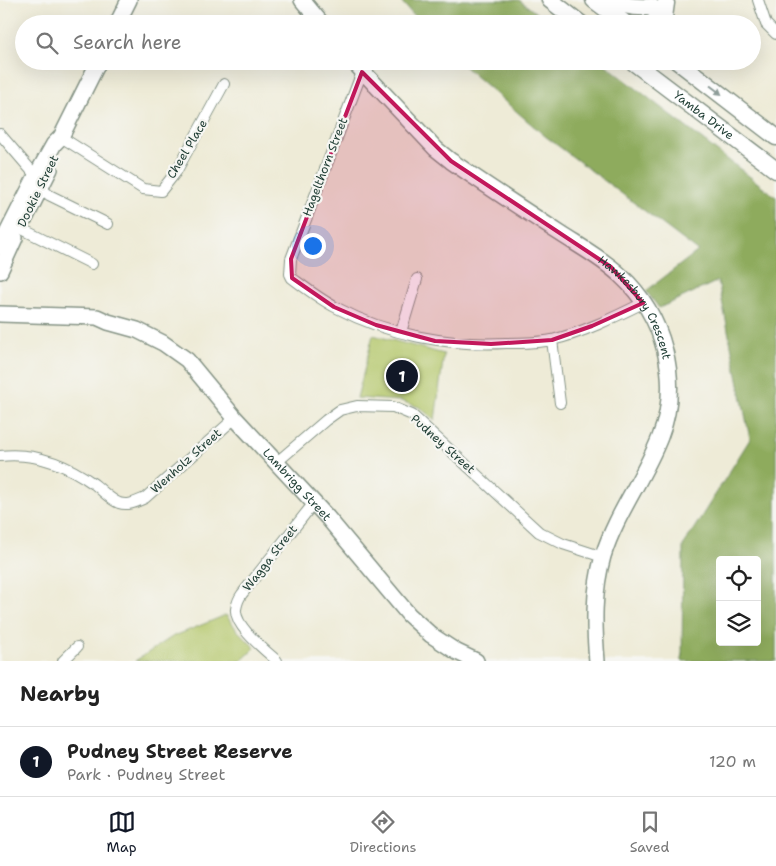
<!DOCTYPE html>
<html lang="en">
<head>
<meta charset="utf-8">
<style>
  :root { --surface:#fff; --page:#f2f2f2; --text:#222; --muted:#767676; --line:#e0e0e0; --accent:#111827 }
  body { margin:0; font-family:"Shantell Sans",sans-serif; background:var(--page); color:var(--text) }
  .controls { position:absolute; right:15px; bottom:15px; display:grid; overflow:hidden; border-radius:5px; box-shadow:0 5px 20px #0002 }
  .controls button { width:45px; height:45px; display:grid; place-items:center; padding:0; border:0; border-bottom:1px solid var(--line); background:var(--surface); color:var(--text); font:25px sans-serif }
  .you { position:absolute; left:312px; top:245px; width:18px; height:18px; margin:-12px; border:4px solid #fff; border-radius:50%; background:#1a73e8; box-shadow:0 0 0 8px #1a73e833 }
  .badge { display:grid; place-items:center; width:32px; height:32px; border-radius:50%; background:var(--accent); color:#fff; font-size:16px; font-weight:700 }
  .pin { position:absolute; translate:-50% -50%; border:2px solid #fff; box-shadow:0 1px 5px #0006 }
  .list { margin:0; padding:0; list-style:none }
  h2 { display:flex; justify-content:space-between; align-items:center; height:65px; margin:0; padding:0 20px; font-size:21px }
  h2 small { font-size:16px; font-weight:400; color:var(--muted) }
  .list li { display:grid; grid-template-columns:32px 1fr auto; gap:15px; align-items:center; box-sizing:border-box; height:70px; padding:0 20px; border-top:1px solid var(--line) }
  .list b { display:block; font-size:19px; white-space:nowrap }
  .list p { margin:0; font-size:16px; white-space:nowrap; color:var(--muted) }
  .list em { font-size:16px; font-style:normal; color:var(--muted) }
  .icon { flex:none; width:28px; height:28px; fill:none; stroke:currentColor; stroke-width:2; stroke-linecap:round; stroke-linejoin:round }
  .map { position:relative; flex:none; width:776px; height:661px; overflow:hidden }
  .search { position:absolute; background:var(--surface); box-shadow:0 5px 20px #0002; left:15px; right:15px; top:15px; height:55px; display:flex; align-items:center; gap:12px; box-sizing:border-box; padding:0 18px; border-radius:28px; color:var(--muted); font-size:19px }
  .sheet { height:135px; background:var(--surface) }
  nav { display:flex; justify-content:space-around; align-items:center; box-sizing:border-box; height:70px; border-top:1px solid var(--line); background:var(--surface); font-size:14px; color:var(--muted) }
  nav a { display:grid; justify-items:center; gap:2px }
  nav .on { color:var(--accent) }
  .map>svg:first-child { display:block }
  .green { fill:#b3c669; stroke:#69824e }
  .forest { fill:#8eab5d; stroke:#567448; fill-rule:evenodd }
  .lines { fill:none; stroke-linecap:round; stroke-linejoin:round }
  .street-casing { stroke:#869486; stroke-width:12 }
  .secondary-casing { stroke:#869486; stroke-width:18 }
  .primary-casing { stroke:#869486; stroke-width:19 }
  .street { stroke:#fff; stroke-width:10 }
  .secondary { stroke:#fff; stroke-width:15 }
  .primary { stroke:#fff; stroke-width:16 }
  .oneway { fill:#8f9e9a }
  .marked { fill:#c2185b; fill-opacity:0.2; stroke:#c2185b; stroke-width:4; stroke-linejoin:round }
  .labels { text-anchor:middle; dominant-baseline:central; stroke-width:4.5; stroke-linejoin:round; paint-order:stroke }
  .street-label { font-size:12px; fill:#1f3d34; stroke:#f6f6f2 }
</style>
</head>
<body>
<div class="map">
<svg width="776" height="661" viewBox="0 0 776 661">
  <rect width="100%" height="100%" fill="#f6f6f2"/>
  <filter id="ink" filterUnits="userSpaceOnUse"><feTurbulence type="fractalNoise" baseFrequency=".02" numOctaves="2"/><feDisplacementMap in="SourceGraphic" scale="10" xChannelSelector="R" yChannelSelector="G"/><feConvolveMatrix kernelMatrix="1 2 1 2 8 2 1 2 1" color-interpolation-filters="sRGB"/></filter>
  <filter id="wash" filterUnits="userSpaceOnUse"><feTurbulence type="fractalNoise" baseFrequency=".0096" numOctaves="4" result="noise"/><feDisplacementMap in="SourceGraphic" scale="20" xChannelSelector="R" yChannelSelector="G"/><feGaussianBlur stdDeviation="1.12" result="paint"/><feColorMatrix in="noise" values="0 0 0 0 0 0 0 0 0 0 0 0 0 0 0 0 0 1.4 0 .05"/><feComposite in="paint" operator="in"/></filter>
  <g filter="url(#wash)">
    <rect width="100%" height="100%" fill="#eeebd7"/>
    <path class="green" d="M373 335 444 354 435 420 419 407 401 401 357 398Z
      M226 615 237 630 255 648 241 661H135L172 637Z"/>
    <path class="forest" d="M400 0H519L551 24H421Z
      M458 61H601L776 197V661H682L683 546 750 439 718 281 659 308 646 291 698 251 545 136ZM720 560H757V642H720Z"/>
  </g>
  <g filter="url(#ink)">
    <g class="lines">
      <defs>
        <path id="street" d="M758 0 766 24 776 34
          M362 72 291 259 290 274 292 278C307 289 321 300 337 308 388 335 448 346 506 343 521 343 537 343 552 340 582 333 615 317 643 303
          M0 134 36 176 41 188 49 195 108 224
          M61 137 143 189 161 191 176 172 224 84
          M20 228 92 264
          M401 332 417 279
          M552 340 560 403
          M0 456C35 452 66 464 94 484 102 490 109 499 119 503 128 506 136 502 145 498L235 418
          M277 462 326 420 340 410 357 406 393 407 412 415 539 532 563 544 603 557
          M63 661 77 647
          M277 661C265 650 234 626 236 609 237 603 239 598 242 594L313 504"/>
        <g id="secondary">
          <path d="M302 0 322 24"/>
          <path d="M117 24 129 0"/>
          <path d="M650 24 655 20 666 3"/>
          <path id="s1" d="M353 61 436 149 451 161C487 186 524 210 561 234 581 247 603 259 620 275 664 315 682 381 660 437 644 478 616 514 603 556 593 591 594 626 597 661"/>
          <path d="M26 217 50 169"/>
          <path d="M0 247 36 176 54 144 61 137 99 61"/>
          <path d="M0 271 15 238"/>
          <path id="s2" d="M0 314 97 317 108 322 137 330 163 343 187 360 235 418 327 517 409 615 431 635 457 652 476 661"/>
        </g>
        <g id="primary">
          <path d="M550 0 581 24"/>
          <path d="M594 0 626 24"/>
          <path d="M610 0C624 7 637 8 652 7"/>
          <path d="M663 24 666 3"/>
          <path id="s3" d="M632 61 776 170"/>
          <path d="M677 61 776 137"/>
        </g>
      </defs>
      <use href="#street" class="street-casing"/>
      <use href="#secondary" class="secondary-casing"/>
      <use href="#primary" class="primary-casing"/>
      <use href="#street" class="street"/>
      <use href="#secondary" class="secondary"/>
      <use href="#primary" class="primary"/>
    </g>
    <defs><path id="oneway-solid" d="M-6-.8H1V-3.2L6.5 0L1 3.2V.8H-6Z" transform="scale(1.25)"/></defs>
    <use class="oneway" href="#oneway-solid" transform="translate(716 90) rotate(37)"/>
  </g>
  <path class="marked" d="M362 72 451 161 611 267 643 303 592 326 552 340 491 344 435 341 376 325 334 307 292 278 291 259Z"/>
  <g class="labels">
    <g class="street-label">
      <text stroke="none"><textPath href="#s3" startOffset="90">Yamba Drive</textPath></text>
      <text transform="translate(187 149) rotate(-59)">Cheel Place</text>
      <text transform="translate(325 167) rotate(-69)">Hagelthorn Street</text>
      <text transform="translate(38 191) rotate(-64)">Dookie Street</text>
      <text stroke="none"><textPath href="#s1" startOffset="380">Hawkesbury Crescent</textPath></text>
      <text transform="translate(443 444) rotate(42)">Pudney Street</text>
      <text transform="translate(186 461) rotate(-42)">Wenholz Street</text>
      <text stroke="none"><textPath href="#s2" startOffset="364">Lambrigg Street</textPath></text>
      <text transform="translate(270 558) rotate(-52)">Wagga Street</text>
    </g>
  </g>
</svg>
<div class="controls">
<button><svg class="icon" aria-label="locate" viewBox="0 0 24 24"><circle cx="12" cy="12" r="6"/><path d="M12 2v4M12 18v4M2 12h4M18 12h4"/></svg></button>
<button><svg class="icon" aria-label="layers" viewBox="0 0 24 24"><path d="M12 4l9 5-9 5-9-5zM3 14l9 5 9-5"/></svg></button>
</div>
<div class="you"></div>
<div class="pin badge" style="left:402px;top:376px">1</div>
<div class="search"><svg class="icon" aria-label="search" viewBox="0 0 24 24"><circle cx="10" cy="10" r="6"/><path d="M15 15l6 6"/></svg>Search here</div>
</div>
<section class="sheet">
<h2>Nearby<small></small></h2>
<ul class="list">
<li><span class="badge">1</span><div><b>Pudney Street Reserve</b><p>Park · Pudney Street</p></div><em>120 m</em></li>
</ul>
</section>
<nav>
<a class="on"><svg class="icon" aria-label="map" viewBox="0 0 24 24"><path d="M3 6l6-2 6 2 6-2v14l-6 2-6-2-6 2zM9 4v14M15 6v14"/></svg>Map</a>
<a><svg class="icon" aria-label="directions" viewBox="0 0 24 24"><path d="M12 3l9 9-9 9-9-9zM9 14v-3h6M13 9l2 2-2 2"/></svg>Directions</a>
<a><svg class="icon" aria-label="saved" viewBox="0 0 24 24"><path d="M7 4h10v16l-5-4-5 4z"/></svg>Saved</a>
</nav>
</body>
</html>
